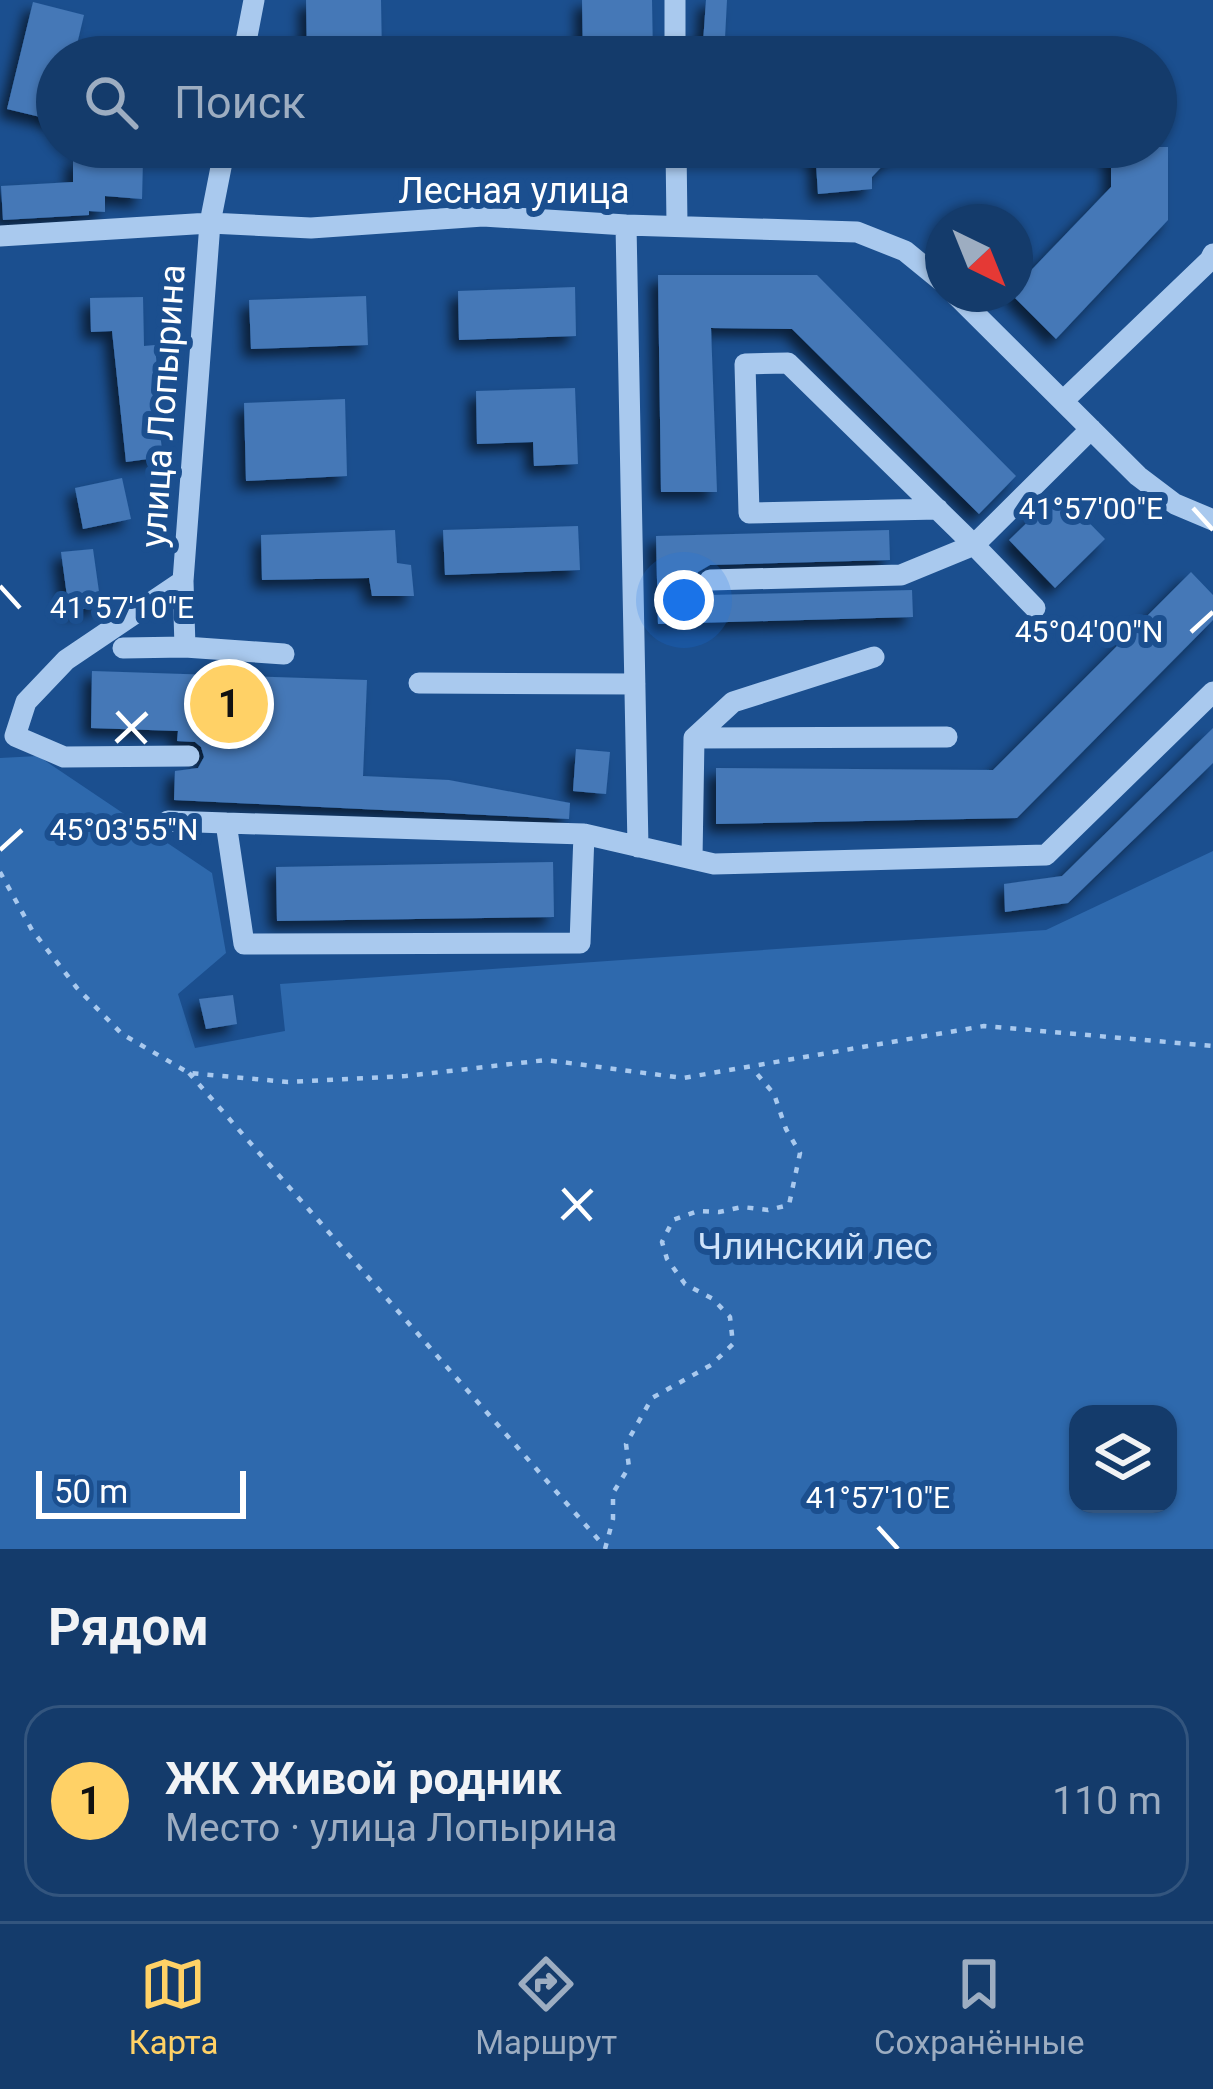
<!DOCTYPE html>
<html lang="ru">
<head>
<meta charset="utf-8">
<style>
  :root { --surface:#143b6b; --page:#1d4271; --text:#f1f3f6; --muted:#9dadc1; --line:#33557e; --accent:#ffd166 }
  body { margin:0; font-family:Roboto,sans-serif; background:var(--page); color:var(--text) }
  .controls { position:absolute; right:36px; bottom:36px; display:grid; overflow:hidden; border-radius:24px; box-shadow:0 3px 9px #0004 }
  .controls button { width:108px; height:108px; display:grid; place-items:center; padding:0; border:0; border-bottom:3px solid var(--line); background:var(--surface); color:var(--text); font:60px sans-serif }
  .compass { position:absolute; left:925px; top:204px; width:108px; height:108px; border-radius:50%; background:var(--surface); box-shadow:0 3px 9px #0004; rotate:137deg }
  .scale { position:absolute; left:36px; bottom:30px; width:210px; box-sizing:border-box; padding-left:12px; border:6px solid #fff; border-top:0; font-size:33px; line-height:42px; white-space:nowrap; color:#fff; -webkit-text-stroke:9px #1b4f8f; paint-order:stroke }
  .you { position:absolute; left:684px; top:600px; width:42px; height:42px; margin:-30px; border:9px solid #fff; border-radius:50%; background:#1a73e8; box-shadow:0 0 0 18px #1a73e833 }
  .badge { display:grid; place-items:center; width:78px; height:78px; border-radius:50%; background:var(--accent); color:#111; font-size:39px; font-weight:700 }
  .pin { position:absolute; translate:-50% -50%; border:6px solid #fff; box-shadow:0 3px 12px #0006 }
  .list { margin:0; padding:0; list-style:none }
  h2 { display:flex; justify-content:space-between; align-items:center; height:156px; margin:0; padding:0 48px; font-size:51px }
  h2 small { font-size:39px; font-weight:400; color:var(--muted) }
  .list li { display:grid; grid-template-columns:78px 1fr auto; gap:36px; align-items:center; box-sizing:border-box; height:192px; margin:0 24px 24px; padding:0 24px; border:3px solid var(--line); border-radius:36px }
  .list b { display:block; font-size:45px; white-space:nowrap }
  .list p { margin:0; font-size:39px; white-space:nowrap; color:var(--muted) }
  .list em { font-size:39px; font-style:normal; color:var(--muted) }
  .icon { flex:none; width:66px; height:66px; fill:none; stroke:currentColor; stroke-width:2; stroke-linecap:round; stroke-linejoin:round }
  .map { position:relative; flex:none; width:1213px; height:1549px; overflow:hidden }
  .search { position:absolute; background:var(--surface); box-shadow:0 3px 9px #0004; left:36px; right:36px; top:36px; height:132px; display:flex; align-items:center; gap:30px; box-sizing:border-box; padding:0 42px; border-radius:66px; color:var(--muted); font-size:45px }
  .sheet { height:372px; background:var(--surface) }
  nav { display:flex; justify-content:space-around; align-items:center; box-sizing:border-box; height:168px; border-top:3px solid var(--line); background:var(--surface); font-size:33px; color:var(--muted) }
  nav a { display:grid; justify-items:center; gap:6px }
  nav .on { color:var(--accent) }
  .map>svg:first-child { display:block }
  .green { fill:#2e69ad; fill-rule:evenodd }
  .building { fill:#4478b7; filter:url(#shadow) }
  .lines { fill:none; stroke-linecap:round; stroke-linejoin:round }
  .path { stroke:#a9c9ee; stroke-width:4.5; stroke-dasharray:6 9; stroke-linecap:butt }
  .minor { stroke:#a9c9ee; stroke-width:21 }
  .ticks { fill:none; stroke:#fff; stroke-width:4.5 }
  .labels { text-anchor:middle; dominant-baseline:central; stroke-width:12; stroke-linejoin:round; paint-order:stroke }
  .street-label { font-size:36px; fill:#fff; stroke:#1b4f8f }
  .park-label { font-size:36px; fill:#cfe3fa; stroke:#1b4f8f }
  .ticks-label { font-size:30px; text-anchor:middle; fill:#fff; stroke:#1b4f8f; stroke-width:12; stroke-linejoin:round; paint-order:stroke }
</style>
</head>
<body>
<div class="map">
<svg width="1213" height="1549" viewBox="0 0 1213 1549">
  <defs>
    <filter id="shadow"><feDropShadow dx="-8" dy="8" stdDeviation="6" flood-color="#0009"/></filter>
  </defs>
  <rect width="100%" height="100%" fill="#1b4f8f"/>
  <path class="green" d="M38 756 212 873 226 953 178 994 195 1048 285 1031 280 984 1046 930 1213 851V1549H0V758ZM1078 1414H1168V1504H1078Z"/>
  <path class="building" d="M306 0H381L382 57H307Z
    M582 0H652L653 57H583Z
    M706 0H727L724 57H702Z
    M33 2 84 15 74 57H57V121L7 109Z
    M827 147H900L872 177V189L818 194 815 149Z
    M1111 147H1168V220L1056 339 1011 294H1015V287L1111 187Z
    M73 157 143 160 142 199 105 196V212L89 211V215L3 220 1 186 73 182Z
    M658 275H817L1016 476 979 514 792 329 711 328 717 492H661Z
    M575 287 576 336 459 340 458 291Z
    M366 296 368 345 251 349 249 300Z
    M143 297 144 346 155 345 159 393 155 394 163 457 126 462 112 331 91 332 90 298Z
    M575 388 578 464 534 466 533 442 477 444 476 391Z
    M345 399 347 476 246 481 244 403Z
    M122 478 131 519 83 529 75 488Z
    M1059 492 1105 539 1055 588 1009 540Z
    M578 526 580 570 445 575 443 530Z
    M395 530 397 563 411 565 414 596H372L369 578 262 580 261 535Z
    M889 530 890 560 710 565 698 572 695 582 702 592 710 595 912 590 913 617 658 624 656 536Z
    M93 549 101 606 69 611 61 552Z
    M1191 572 1213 595V620L1017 818 716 824V768L993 770Z
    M92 671 367 680 363 776 449 780 570 803 569 819 174 800 175 771 198 768 204 757 201 747 195 742 177 741 178 731 91 728Z
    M1213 728V763L1068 903 1005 912 1004 884 1062 876Z
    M576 749 610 752 606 794 573 791Z
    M553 862 554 917 277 921 276 867Z
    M233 995 237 1024 206 1029 199 999Z"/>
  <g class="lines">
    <path class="path" d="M0 872 32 930 77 988 122 1034 189 1073 288 1082 406 1076 546 1060 683 1078 984 1026 1213 1046
      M189 1073 604 1546
      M605 1549 613 1519V1493L629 1467 626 1444 652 1398 711 1365 733 1344 730 1317 713 1299 685 1284 667 1259 662 1242 673 1220 698 1211 719 1212 742 1207 768 1210 789 1205 800 1153 786 1129 774 1094 752 1068"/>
    <path class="minor" d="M675 0V57
      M243 57 254 0
      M676 147 677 225
      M626 225 638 847
      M0 236 210 223 311 228 483 216 626 225 857 232 905 251 943 282
      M955 294 1138 476 1175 504 1213 520
      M1063 401 1210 260 1213 254
      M938 509 749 513 745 364 788 363 974 545 1091 429
      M710 580 901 575 974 545 1035 608
      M183 581 185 647 284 654
      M123 648 185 647
      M419 683 635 684
      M694 738 947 737
      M189 756 64 757 15 736 26 702 66 660 183 581 210 223 225 147
      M168 821 226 823
      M584 834 580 943 244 944 226 823 584 834 714 864 1046 855 1213 692
      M692 859 694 738 733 702 874 657"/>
  </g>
  <path class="ticks" d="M1193 508 1213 530M0 586 20 608M1191 632 1213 612M117 712 146 743M116 742 147 713M0 850 22 830M563 1189 591 1220M562 1219 592 1190M878 1527 898 1549"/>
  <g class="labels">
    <g class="street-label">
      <text x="514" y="191">Лесная улица</text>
      <text transform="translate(163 406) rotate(-86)">улица Лопырина</text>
    </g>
    <g class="park-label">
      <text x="815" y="1247">Члинский лес</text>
    </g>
  </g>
  <g class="ticks-label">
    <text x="1091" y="519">41°57'00"E</text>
    <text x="122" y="618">41°57'10"E</text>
    <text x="1089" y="642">45°04'00"N</text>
    <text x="124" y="840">45°03'55"N</text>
    <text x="878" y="1508">41°57'10"E</text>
  </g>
</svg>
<div class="controls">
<button><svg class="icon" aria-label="layers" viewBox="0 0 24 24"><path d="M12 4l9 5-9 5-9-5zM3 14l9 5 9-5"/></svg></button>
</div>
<svg class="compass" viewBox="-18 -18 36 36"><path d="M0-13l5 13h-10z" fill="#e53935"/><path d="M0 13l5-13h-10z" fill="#9dadc1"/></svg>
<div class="scale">50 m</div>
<div class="you"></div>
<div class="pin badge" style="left:229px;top:704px">1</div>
<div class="search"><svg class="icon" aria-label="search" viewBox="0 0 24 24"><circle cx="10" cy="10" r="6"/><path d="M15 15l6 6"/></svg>Поиск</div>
</div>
<section class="sheet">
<h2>Рядом<small></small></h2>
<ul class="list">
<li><span class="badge">1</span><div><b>ЖК Живой родник</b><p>Место · улица Лопырина</p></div><em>110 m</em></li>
</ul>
</section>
<nav>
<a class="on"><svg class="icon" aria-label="map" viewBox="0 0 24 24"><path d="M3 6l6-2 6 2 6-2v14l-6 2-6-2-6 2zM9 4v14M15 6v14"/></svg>Карта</a>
<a><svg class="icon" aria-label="directions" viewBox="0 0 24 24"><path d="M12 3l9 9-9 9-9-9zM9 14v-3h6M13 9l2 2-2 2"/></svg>Маршрут</a>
<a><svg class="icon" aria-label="saved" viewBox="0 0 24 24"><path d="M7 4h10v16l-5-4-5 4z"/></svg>Сохранённые</a>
</nav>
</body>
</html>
